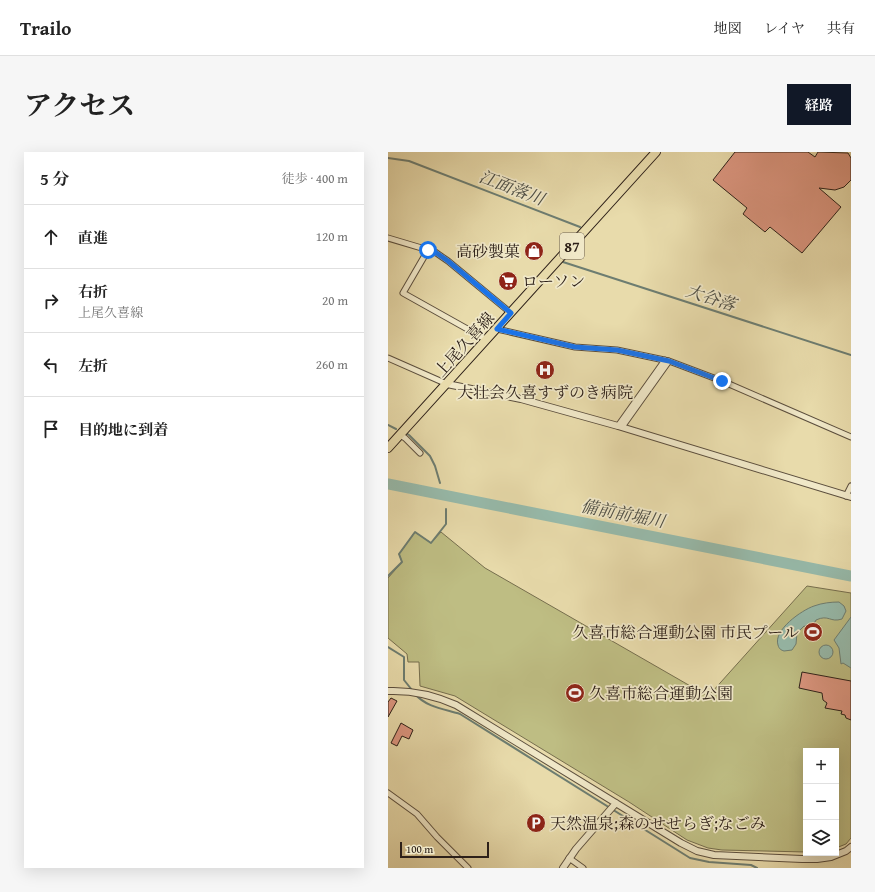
<!DOCTYPE html>
<html lang="ja">
<head>
<meta charset="utf-8">
<style>
  :root { --surface:#fff; --page:#f6f6f6; --text:#222; --muted:#767676; --line:#e0e0e0; --accent:#111827 }
  body { margin:0; font-family:"Gentium Book Plus","Noto Serif JP",serif; background:var(--page); color:var(--text) }
  .controls { position:absolute; right:12px; bottom:12px; display:grid; overflow:hidden; border-radius:0px; box-shadow:0 4px 16px #0002 }
  .controls button { width:36px; height:36px; display:grid; place-items:center; padding:0; border:0; border-bottom:1px solid var(--line); background:var(--surface); color:var(--text); font:20px sans-serif }
  .scale { position:absolute; left:12px; bottom:10px; width:89px; box-sizing:border-box; padding-left:4px; border:2px solid #2d2019; border-top:0; font-size:11px; line-height:14px; white-space:nowrap; color:#2d2019; -webkit-text-stroke:3px #f0e8c8; paint-order:stroke }
  .stop { position:absolute; width:12px; height:12px; margin:-9px; border:3px solid #1a73e8; border-radius:50%; background:#fff }
  .stop.end { background:#1a73e8; border-color:#fff; box-shadow:0 1px 4px #0008 }
  .list { margin:0; padding:0; list-style:none }
  h2 { display:flex; justify-content:space-between; align-items:center; height:52px; margin:0; padding:0 16px; font-size:17px }
  h2 small { font-size:13px; font-weight:400; color:var(--muted) }
  .list li { display:grid; grid-template-columns:26px 1fr auto; gap:12px; align-items:center; box-sizing:border-box; height:64px; padding:0 16px; border-top:1px solid var(--line) }
  .list b { display:block; font-size:15px; white-space:nowrap }
  .list p { margin:0; font-size:13px; white-space:nowrap; color:var(--muted) }
  .list em { font-size:13px; font-style:normal; color:var(--muted) }
  .icon { flex:none; width:22px; height:22px; fill:none; stroke:currentColor; stroke-width:2; stroke-linecap:round; stroke-linejoin:round }
  .map { position:relative; flex:none; width:463px; height:716px; overflow:hidden; border-radius:0px }
  header { display:flex; align-items:center; gap:24px; box-sizing:border-box; height:56px; padding:0 20px; background:var(--surface); border-bottom:1px solid var(--line) }
  header strong { font-size:19px }
  nav { display:flex; gap:22px; margin-inline-start:auto; font-size:14px }
  .intro { display:flex; align-items:center; justify-content:space-between; box-sizing:border-box; height:96px; padding:0 24px }
  h1 { margin:0; font-size:28px }
  .button { padding:10px 18px; border-radius:0px; background:var(--accent); color:#fff; font-size:14px; font-weight:700 }
  main { display:flex; gap:24px; padding:0 24px }
  aside { flex:1; background:var(--surface); border-radius:0px; box-shadow:0 4px 16px #0002 }
  .map>svg:first-child { display:block }
  .green { fill:#bebd83; stroke:#766e4e }
  .water { fill:#97bbac; stroke:#6d7d71 }
  .lines { fill:none; stroke-linecap:round; stroke-linejoin:round }
  .stream { stroke:#6d7d71; stroke-width:2 }
  .river { stroke:#97bbac; stroke-width:11 }
  .building { fill:#dc9680; stroke:#2d2019 }
  .minor-casing { stroke:#5c4f3e; stroke-width:7 }
  .tertiary-casing { stroke:#5c4f3e; stroke-width:8 }
  .primary-casing { stroke:#2d2019; stroke-width:10 }
  .minor { stroke:#f0e8c8; stroke-width:5 }
  .tertiary { stroke:#f0e8c8; stroke-width:6 }
  .primary { stroke:#e8dbab; stroke-width:8 }
  .route { stroke:#1a73e8; stroke-width:5 }
  .labels { text-anchor:middle; dominant-baseline:central; stroke-width:3.5; stroke-linejoin:round; paint-order:stroke }
  .shield { fill:#f0e8c8; stroke:#685c4e; stroke-width:1 }
  .shield-label { font-size:15px; font-weight:bold; fill:#2d2019 }
  .poi-label { font-size:16px; fill:#2d2019; stroke:#f0e8c8; text-anchor:start }
  .street-label { font-size:16px; fill:#2d2019; stroke:#f0e8c8 }
  .water-label { font-size:17px; font-style:italic; fill:#4d4e45; stroke:#f0e8c8 }
</style>
</head>
<body>
<header>
<strong>Trailo</strong>
<nav><a>地図</a><a>レイヤ</a><a>共有</a></nav>
</header>
<div class="intro"><h1>アクセス</h1><a class="button">経路</a></div>
<main>
<aside>
<h2>5 分<small>徒歩 · 400 m</small></h2>
<ul class="list">
<li><svg class="icon" aria-label="ahead" viewBox="0 0 24 24"><path d="M12 20V5M6 11l6-6 6 6"/></svg><div><b>直進</b></div><em>120 m</em></li>
<li><svg class="icon" aria-label="right" viewBox="0 0 24 24"><path d="M7 20v-9h11M14 6l5 5-5 5"/></svg><div><b>右折</b><p>上尾久喜線</p></div><em>20 m</em></li>
<li><svg class="icon" aria-label="left" viewBox="0 0 24 24"><path d="M17 20v-9H6M10 6l-5 5 5 5"/></svg><div><b>左折</b></div><em>260 m</em></li>
<li><svg class="icon" aria-label="arrive" viewBox="0 0 24 24"><path d="M6 21V4h12l-3 4 3 4H6"/></svg><div><b>目的地に到着</b></div></li>
</ul>
</aside>
<div class="map">
<svg width="463" height="716" viewBox="0 0 463 716">
  <rect width="100%" height="100%" fill="#e8dbab"/>
  <filter id="stains"><feTurbulence type="fractalNoise" baseFrequency=".005" numOctaves="4"/><feColorMatrix values="0 0 0 0 .2 0 0 0 0 .09 0 0 0 0 .02 0 0 0 .5 -.17"/></filter>
  <radialGradient id="worn" r=".72"><stop offset=".6" stop-color="#630" stop-opacity="0"/><stop offset="1" stop-color="#630" stop-opacity=".3"/></radialGradient>
  <path class="green" d="M27 380 43 391 53 380 97 416 318 543 324 540 419 434 463 441V686L458 692 448 696V599H418V700L334 698 320 696 299 688 241 650 67 544 32 534 31 510H20L19 502 0 486V426L14 410 11 402Z"/>
  <path class="water" d="M451 450 456 454 458 459 454 467C442 471 441 462 428 468L427 470 418 475 416 474 409 481 408 492 404 498 396 499C393 498 391 497 390 493 385 478 414 458 426 454 434 451 443 450 451 450Z
    M463 465V516L455 511 453 512 451 496 446 488Z
    M431 500a7 7 0 1 1 14 0a7 7 0 1 1-14 0Z"/>
  <g class="lines">
    <path class="stream" d="M0 6 21 9 192 75
      M175 110 463 203
      M0 273 8 277
      M18 281 21 283 42 304 47 314 52 331
      M0 424 14 410 11 402 27 380 43 391 58 372V357
      M0 495 16 505V528L24 538
      M27 542C38 555 56 557 72 562L302 706 321 710 363 713 369 716"/>
    <path class="river" d="M0 332 463 424"/>
  </g>
  <path class="building" d="M347 0H420L427 5 430 0 460 1 463 6V28L456 35 447 38 431 36 453 55 414 101 382 75 377 80 355 62 359 56 325 28Z
    M414 520 463 529V568L458 566 457 563 453 562 454 559 437 556 439 551 435 548 434 541 411 536Z
    M3 546 9 549 0 565V550Z
    M13 571 25 578 21 587 14 584 9 594 3 591Z"/>
  <g class="lines">
    <defs>
      <path id="minor" d="M0 86 47 100 60 109 123 161
        M40 98 15 141 99 188
        M109 177 187 195 229 198 281 209 334 229 463 285
        M0 206 59 232
        M230 274 277 208
        M234 275 281 209
        M12 283 17 286 32 301
        M458 344 463 334
        M0 641 29 662 49 685 80 716
        M181 706 195 716"/>
      <path id="tertiary" d="M59 232 133 247 230 274 463 345
        M0 539C25 538 46 543 68 553L293 691 309 699 326 703 414 707H429L443 705 458 699 463 695
        M175 716 188 697 228 651"/>
      <path id="primary" d="M0 296 268 0"/>
    </defs>
    <use href="#minor" class="minor-casing"/>
    <use href="#tertiary" class="tertiary-casing"/>
    <use href="#primary" class="primary-casing"/>
    <use href="#minor" class="minor"/>
    <use href="#tertiary" class="tertiary"/>
    <use href="#primary" class="primary"/>
  </g>
  <g class="lines">
    <path class="route" d="M40 98 47 100 60 109 123 161 109 177 187 195 229 198 281 209 334 229"/>
  </g>
  <defs>
    <symbol id="shop-disc" viewBox="-11 -11 22 22"><circle r="9.5" fill="#8f2418" stroke="#f0e8c8"/><path d="M-5-2.5h2.3a2.7 3.5 0 0 1 5.4 0H5L5.5 6h-11ZM-1.5-2.5h3a1.5 2.3 0 0 0-3 0Z" fill="#fff"/></symbol>
    <symbol id="supermarket-disc" viewBox="-11 -11 22 22"><circle r="9.5" fill="#8f2418" stroke="#f0e8c8"/><path d="M-6-5.5h2.5l.6 2H6L4.5 2H-2.5L-4.4-4H-6ZM-1.5 3.2a1.3 1.3 0 1 0 .1 0ZM3 3.2a1.3 1.3 0 1 0 .1 0Z" fill="#fff"/></symbol>
    <symbol id="hospital-disc" viewBox="-11 -11 22 22"><circle r="9.5" fill="#8f2418" stroke="#f0e8c8"/><path d="M-5-5h3v3.5h4V-5h3V5h-3V1.5h-4V5h-3Z" fill="#fff"/></symbol>
    <symbol id="stadium-disc" viewBox="-11 -11 22 22"><circle r="9.5" fill="#8f2418" stroke="#f0e8c8"/><path d="M0-5a6.5 5 0 1 0 0 10a6.5 5 0 1 0 0-10ZM-3.5-1.8h7v3.6h-7Z" fill="#fff"/></symbol>
    <symbol id="parking-disc" viewBox="-11 -11 22 22"><circle r="9.5" fill="#8f2418" stroke="#f0e8c8"/><path d="M-3.5-5.5H1a3.5 3.5 0 0 1 0 7H-1V5.5H-3.5ZM-1-3.4V-.6H.8a1.4 1.4 0 0 0 0-2.8Z" fill="#fff"/></symbol>
  </defs>
  <g fill-rule="evenodd">
    <use href="#shop-disc" x="135" y="88" width="22" height="22"/>
    <use href="#supermarket-disc" x="109" y="118" width="22" height="22"/>
    <use href="#hospital-disc" x="146" y="207" width="22" height="22"/>
    <use href="#stadium-disc" x="414" y="469" width="22" height="22"/>
    <use href="#stadium-disc" x="176" y="530" width="22" height="22"/>
    <use href="#parking-disc" x="137" y="660" width="22" height="22"/>
  </g>
  <g class="labels">
    <rect class="shield" x="172" y="81" width="24" height="26" rx="3"/>
    <g class="shield-label">
      <text x="184" y="94">87</text>
    </g>
    <g class="poi-label">
      <text x="132" y="99" text-anchor="end">高砂製菓</text>
      <text x="134" y="129">ローソン</text>
      <text x="157" y="240" text-anchor="middle">大壮会久喜すずのき病院</text>
      <text x="411" y="480" text-anchor="end">久喜市総合運動公園 市民プール</text>
      <text x="201" y="541">久喜市総合運動公園</text>
      <text x="162" y="671">天然温泉;森のせせらぎ;なごみ</text>
    </g>
    <g class="street-label">
      <text transform="translate(76 192) rotate(-48)">上尾久喜線</text>
    </g>
    <g class="water-label">
      <text transform="translate(124 35) rotate(21)">江面落川</text>
      <text transform="translate(323 145) rotate(18)">大谷落</text>
      <text transform="translate(235 361) rotate(11)">備前前堀川</text>
    </g>
  </g>
  <rect width="100%" height="100%" filter="url(#stains)"/>
  <rect width="100%" height="100%" fill="url(#worn)"/>
</svg>
<div class="controls">
<button>+</button>
<button>−</button>
<button><svg class="icon" aria-label="layers" viewBox="0 0 24 24"><path d="M12 4l9 5-9 5-9-5zM3 14l9 5 9-5"/></svg></button>
</div>
<div class="scale">100 m</div>
<div class="stop" style="left:40px;top:98px"></div>
<div class="stop end" style="left:334px;top:229px"></div>
</div>
</main>
</body>
</html>
